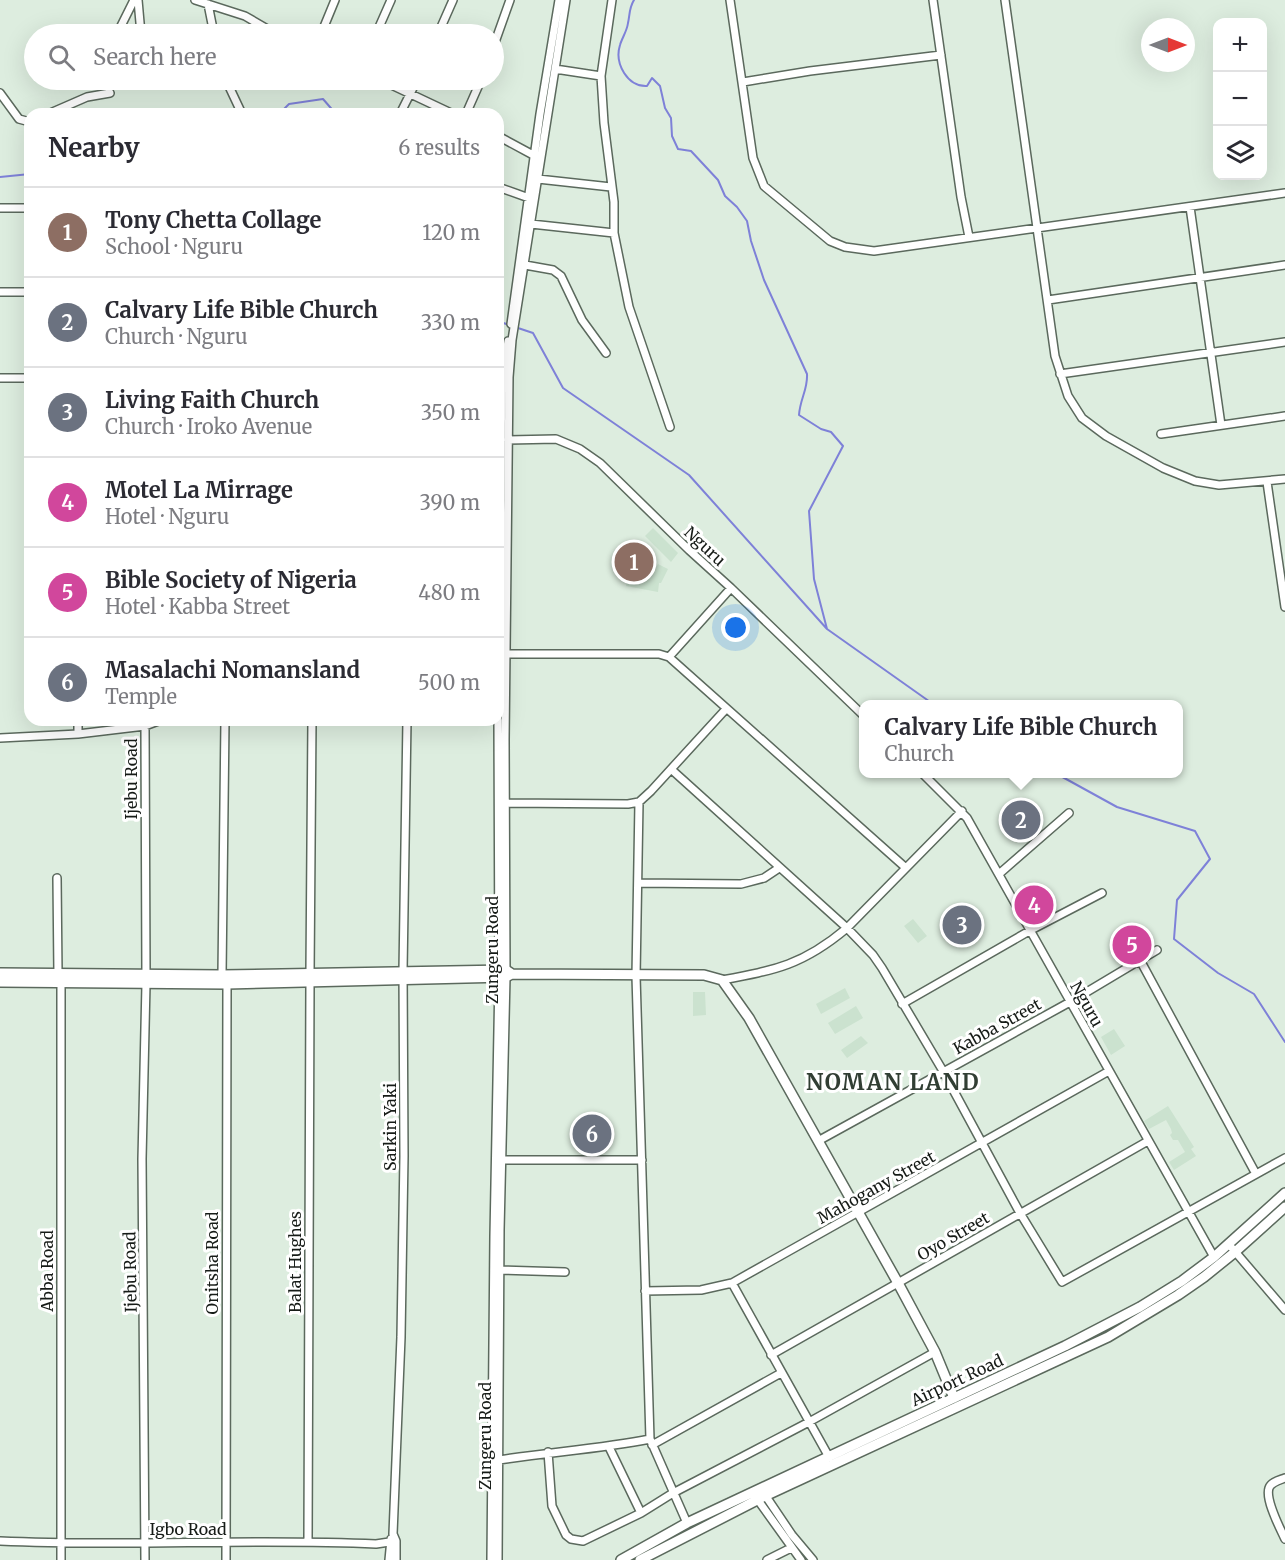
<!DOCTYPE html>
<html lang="en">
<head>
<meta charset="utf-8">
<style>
  :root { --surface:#fff; --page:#f2f2f3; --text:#2b2b33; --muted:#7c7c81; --line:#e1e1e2; --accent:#5c55ce }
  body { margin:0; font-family:Merriweather,serif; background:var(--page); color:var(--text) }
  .controls { position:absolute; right:18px; top:18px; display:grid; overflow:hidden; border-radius:12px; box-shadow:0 6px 24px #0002 }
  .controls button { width:54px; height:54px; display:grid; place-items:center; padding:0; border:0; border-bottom:2px solid var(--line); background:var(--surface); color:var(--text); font:30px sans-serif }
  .compass { position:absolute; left:1141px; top:18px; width:54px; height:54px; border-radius:50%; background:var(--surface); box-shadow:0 6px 24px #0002; rotate:90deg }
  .you { position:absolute; left:736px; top:628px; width:21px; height:21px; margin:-15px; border:4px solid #fff; border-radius:50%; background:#1a73e8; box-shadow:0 0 0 9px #1a73e833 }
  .badge { display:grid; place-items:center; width:39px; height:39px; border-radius:50%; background:var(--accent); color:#fff; font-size:20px; font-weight:700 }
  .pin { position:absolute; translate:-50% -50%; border:3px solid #fff; box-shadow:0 2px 6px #0006 }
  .popup { position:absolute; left:859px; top:700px; width:324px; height:78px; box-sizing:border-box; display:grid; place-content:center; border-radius:12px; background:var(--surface); filter:drop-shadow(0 2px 4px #0005); font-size:20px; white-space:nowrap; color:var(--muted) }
  .popup b { font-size:22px; color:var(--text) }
  .popup::after { content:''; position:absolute; left:50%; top:100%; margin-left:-12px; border:12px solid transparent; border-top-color:var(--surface) }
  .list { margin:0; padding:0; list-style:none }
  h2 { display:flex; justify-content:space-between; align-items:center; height:78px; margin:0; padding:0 24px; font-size:26px }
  h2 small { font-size:20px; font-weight:400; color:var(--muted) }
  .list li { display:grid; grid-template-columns:39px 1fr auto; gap:18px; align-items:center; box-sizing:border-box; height:90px; padding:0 24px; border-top:2px solid var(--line) }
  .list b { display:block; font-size:22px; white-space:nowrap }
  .list p { margin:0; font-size:20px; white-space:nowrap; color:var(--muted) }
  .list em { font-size:20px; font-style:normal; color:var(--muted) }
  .icon { flex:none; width:33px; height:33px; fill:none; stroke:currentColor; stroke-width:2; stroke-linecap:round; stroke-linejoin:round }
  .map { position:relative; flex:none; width:1285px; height:1560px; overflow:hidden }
  .search { position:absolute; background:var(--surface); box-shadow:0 6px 24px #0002; left:24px; top:24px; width:480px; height:66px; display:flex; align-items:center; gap:15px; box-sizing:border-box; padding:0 21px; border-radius:33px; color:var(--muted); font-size:22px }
  .panel { position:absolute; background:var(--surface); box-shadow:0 6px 24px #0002; left:24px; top:108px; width:480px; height:618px; border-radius:18px }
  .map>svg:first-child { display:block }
  .built { fill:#cbe2cf }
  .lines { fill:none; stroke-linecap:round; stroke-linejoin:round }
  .stream { stroke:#7e81d8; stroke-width:2 }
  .minor-casing { stroke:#5b695d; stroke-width:10 }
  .major-casing { stroke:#5b695d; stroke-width:12 }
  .minor { stroke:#fff; stroke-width:7 }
  .major { stroke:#fff; stroke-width:9 }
  .labels { text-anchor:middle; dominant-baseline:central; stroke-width:6; stroke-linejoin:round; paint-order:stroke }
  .street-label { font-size:16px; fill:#161b17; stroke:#fff }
  .district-label { font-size:22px; font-weight:bold; letter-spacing:1.5px; fill:#313e33; stroke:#fff }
</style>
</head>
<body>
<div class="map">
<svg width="1285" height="1560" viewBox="0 0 1285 1560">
  <rect width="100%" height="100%" fill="#ddeddf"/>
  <path class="built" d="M653 528 678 553 671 562 645 536Z
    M632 549 640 551 637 574 651 576 658 564 668 569 661 583H659L658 592 626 586Z
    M913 919 927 936 918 943 904 926Z
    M845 988 850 998 821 1014 816 1004Z
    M693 992H705L706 1015 693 1016Z
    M856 1006 863 1018 835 1034 828 1023Z
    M1114 1029 1125 1046 1111 1055 1101 1037Z
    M861 1036 868 1043 847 1058 841 1050Z
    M1168 1106 1194 1147 1191 1149 1196 1156 1174 1170 1169 1162 1185 1152 1178 1140H1173L1170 1135 1172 1133 1171 1129 1166 1120 1149 1129 1144 1121Z"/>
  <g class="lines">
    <path class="stream" d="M634 0C629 8 630 14 628 23 627 31 622 38 620 45 614 64 628 87 647 86L652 78 660 86 665 108 671 118 672 136 678 149 691 151 718 180 725 196 737 207 747 221 751 241 764 280 807 374C808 389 800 399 799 415L821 429 831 432 843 446 809 511 814 579 827 629
      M155 114 161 110 183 114
      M279 114 289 104 323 99 336 114
      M0 177 30 174
      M498 321 509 325
      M515 327 533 333 563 388 689 475 827 629 933 704
      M1057 774 1117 807 1195 831 1210 859 1177 900 1174 939 1218 973 1254 994 1285 1042"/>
    <defs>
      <path id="minor" d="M138 0 141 34
        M195 0 245 16 276 34
        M612 0 601 76 604 123 614 202V233L629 307 670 427
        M730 0 753 158 764 186 830 241 845 247 874 251 1285 193
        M933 0 961 197 969 237
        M1005 0 1055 356 1068 396 1082 418 1106 436 1163 468 1195 481 1219 485 1285 479
        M208 4 214 34
        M117 34 134 0
        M321 34 335 0
        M376 34 391 0
        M438 34 453 0
        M494 45 510 0
        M555 69 601 76
        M226 80 242 114
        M381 80 453 114
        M743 82 810 71 941 55
        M0 93 19 119 30 122
        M48 114 87 97 110 93
        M400 114 417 80
        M466 114 481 80
        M498 136 535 156
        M538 179 611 187
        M498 187 529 198
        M1190 207 1221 425
        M0 208H30
        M531 224 614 233
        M525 265 553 270 561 276 582 320 606 353
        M0 292H30
        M1048 300 1285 265
        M511 324 540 114 559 0
        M1060 374 1285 342
        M0 378H30
        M1161 434 1285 416
        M508 440 556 439 580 449 600 463 689 550 731 588 864 716
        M1267 482 1285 607
        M504 654H659L669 657 906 868
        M669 657 731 588
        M498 708 502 377 508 341
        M145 726 146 975
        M78 734V720
        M0 738 78 734 145 726 161 720
        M672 770 847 928 873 955 882 968 943 1071 1020 1213 1062 1282 1285 1158
        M923 774 967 818 1214 1257
        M639 802 636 976 650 1439 687 1523
        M505 803 628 804 639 802 651 791 726 709
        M999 874 1069 813
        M57 878 58 974
        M638 883 741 884 764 878 779 868
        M1140 960 1256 1174
        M310 973 312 720
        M222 975 225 720
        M722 980C776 970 803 965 847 928L962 811
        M902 1004 1031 930 1102 893
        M818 1141 1070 1002 1157 950
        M502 1160H642
        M1232 1248 1285 1310
        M500 1270 565 1272
        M732 1283 829 1457
        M645 1291 701 1290 732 1283 1109 1071
        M771 1355 1148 1141
        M652 1445 781 1373
        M609 1447 641 1513
        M548 1452 552 1506 566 1535 571 1539 583 1541 641 1513 673 1493 809 1422 935 1352
        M499 1460C549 1452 600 1449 650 1439
        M1285 1478C1280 1480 1271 1482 1269 1488 1265 1500 1280 1528 1285 1539
        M763 1492 792 1535 813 1560
        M755 1496 801 1560
        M0 1541C125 1547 251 1538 376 1544L396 1541
        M308 1542 310 982
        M61 1560V983
        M145 1560 142 1159 146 984
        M226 1560 227 984
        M389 1560 391 1539
        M396 1560V1541L393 1534 401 1337 404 1156 403 971 407 720
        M491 1560 494 1236 499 978 498 720
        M498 1560 500 1230 506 977 505 740 509 377 512 340 566 0
        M767 1560 791 1548"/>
      <path id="major" d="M0 973 222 975 506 970 512 974
        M0 982 227 984 506 977 512 974 704 975 722 980 749 1018 898 1283 935 1352 954 1398
        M621 1560 687 1523 1065 1346 1140 1307 1182 1281 1214 1257 1285 1193
        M640 1560 765 1496 1108 1337 1178 1295 1204 1277 1235 1252 1285 1207"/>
    </defs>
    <use href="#minor" class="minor-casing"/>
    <use href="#major" class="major-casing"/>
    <use href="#minor" class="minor"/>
    <use href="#major" class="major"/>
  </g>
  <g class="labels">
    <g class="street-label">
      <text transform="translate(705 546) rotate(43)">Nguru</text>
      <text transform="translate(131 779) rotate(-90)">Ijebu Road</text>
      <text transform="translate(492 950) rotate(-90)">Zungeru Road</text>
      <text transform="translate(1087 1004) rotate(61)">Nguru</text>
      <text transform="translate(997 1026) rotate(-29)">Kabba Street</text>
      <text transform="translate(390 1127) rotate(-90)">Sarkin Yaki</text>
      <text transform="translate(876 1187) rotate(-29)">Mahogany Street</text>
      <text transform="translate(953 1236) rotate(-30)">Oyo Street</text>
      <text transform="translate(295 1262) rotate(-90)">Balat Hughes</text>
      <text transform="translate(212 1263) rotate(-90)">Onitsha Road</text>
      <text transform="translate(47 1271) rotate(-90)">Abba Road</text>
      <text transform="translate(130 1272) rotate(-91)">Ijebu Road</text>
      <text transform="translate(957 1380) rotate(-25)">Airport Road</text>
      <text transform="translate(485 1436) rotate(-90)">Zungeru Road</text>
      <text x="188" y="1529">Igbo Road</text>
    </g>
    <g class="district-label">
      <text x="893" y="1082">NOMAN LAND</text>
    </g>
  </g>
</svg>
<div class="controls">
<button>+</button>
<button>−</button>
<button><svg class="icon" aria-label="layers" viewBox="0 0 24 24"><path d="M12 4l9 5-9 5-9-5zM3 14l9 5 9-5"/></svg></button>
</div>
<svg class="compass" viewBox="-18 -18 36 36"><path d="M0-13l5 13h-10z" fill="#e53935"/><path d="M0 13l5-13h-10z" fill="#7c7c81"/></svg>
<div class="you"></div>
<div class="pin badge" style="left:634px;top:562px;background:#8d6e63">1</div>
<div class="pin badge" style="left:1021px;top:820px;background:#6b7280">2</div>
<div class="popup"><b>Calvary Life Bible Church</b>Church</div>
<div class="pin badge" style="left:962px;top:925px;background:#6b7280">3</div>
<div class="pin badge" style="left:1034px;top:905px;background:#d1479c">4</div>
<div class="pin badge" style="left:1132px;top:945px;background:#d1479c">5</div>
<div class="pin badge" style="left:592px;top:1134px;background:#6b7280">6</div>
<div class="search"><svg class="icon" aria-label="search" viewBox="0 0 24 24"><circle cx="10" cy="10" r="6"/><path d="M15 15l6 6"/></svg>Search here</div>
<section class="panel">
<h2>Nearby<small>6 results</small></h2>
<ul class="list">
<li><span class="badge" style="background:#8d6e63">1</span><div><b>Tony Chetta Collage</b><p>School · Nguru</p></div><em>120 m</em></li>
<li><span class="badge" style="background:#6b7280">2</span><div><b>Calvary Life Bible Church</b><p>Church · Nguru</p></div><em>330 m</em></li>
<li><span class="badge" style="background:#6b7280">3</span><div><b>Living Faith Church</b><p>Church · Iroko Avenue</p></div><em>350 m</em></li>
<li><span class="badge" style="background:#d1479c">4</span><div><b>Motel La Mirrage</b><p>Hotel · Nguru</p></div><em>390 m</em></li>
<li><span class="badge" style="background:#d1479c">5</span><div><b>Bible Society of Nigeria</b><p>Hotel · Kabba Street</p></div><em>480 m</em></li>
<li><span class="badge" style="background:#6b7280">6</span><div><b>Masalachi Nomansland</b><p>Temple</p></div><em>500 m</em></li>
</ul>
</section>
</div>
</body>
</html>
